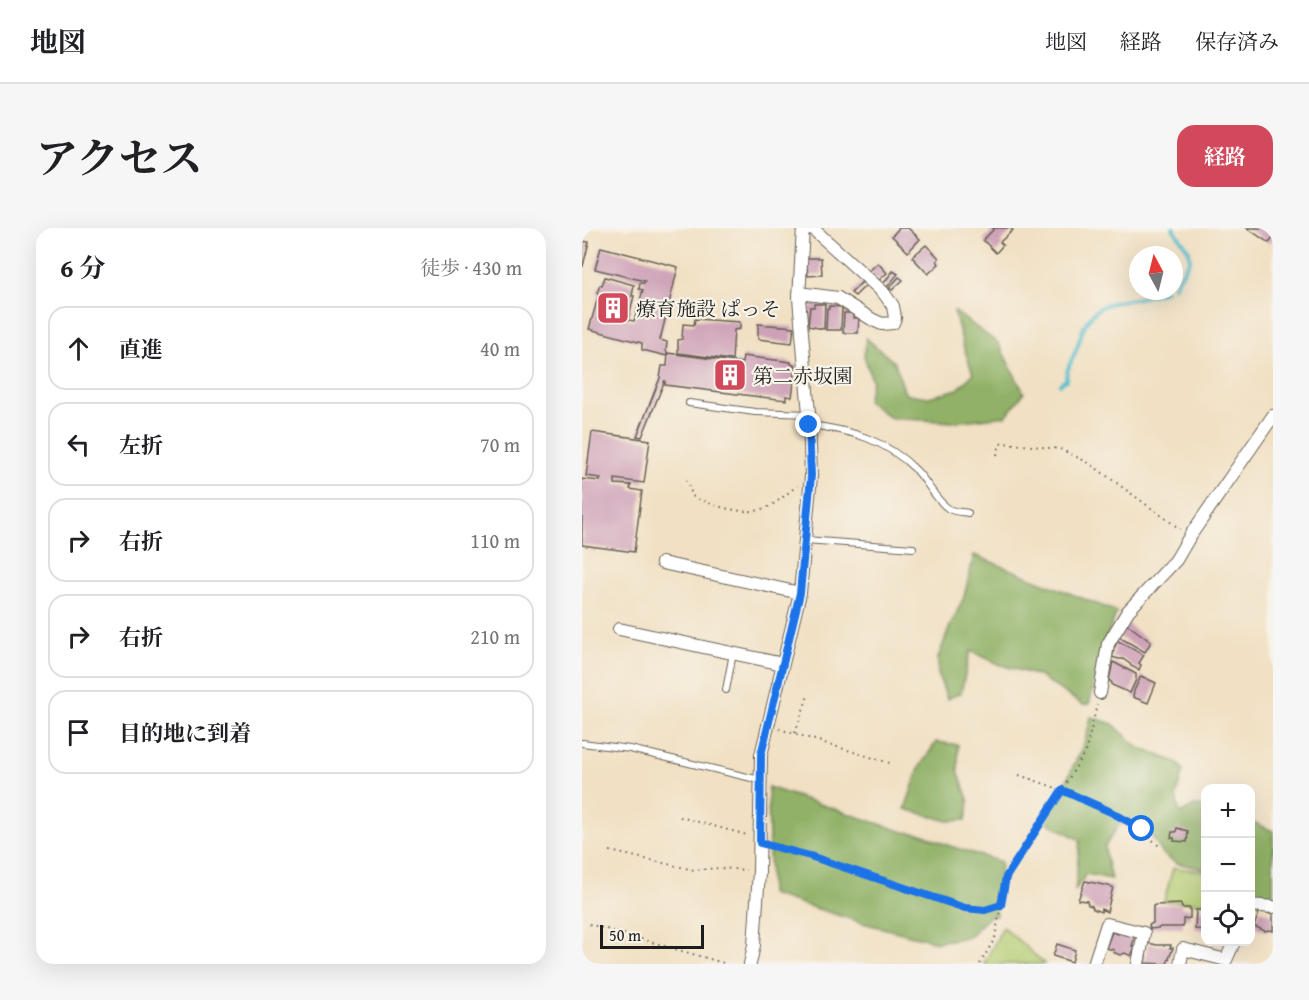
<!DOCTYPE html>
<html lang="ja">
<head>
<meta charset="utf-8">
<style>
  :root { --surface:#fff; --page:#f6f6f6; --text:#202124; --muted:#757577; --line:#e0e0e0; --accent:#d1495b }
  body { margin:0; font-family:"Gentium Book Plus","Noto Serif JP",serif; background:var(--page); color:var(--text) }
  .controls { position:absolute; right:18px; bottom:18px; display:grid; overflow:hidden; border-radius:12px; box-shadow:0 6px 24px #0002 }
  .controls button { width:54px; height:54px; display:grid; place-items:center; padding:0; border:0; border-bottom:2px solid var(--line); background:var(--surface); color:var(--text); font:30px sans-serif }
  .compass { position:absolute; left:547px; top:18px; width:54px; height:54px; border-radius:50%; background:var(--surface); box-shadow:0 6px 24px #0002; rotate:353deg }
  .scale { position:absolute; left:18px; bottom:15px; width:104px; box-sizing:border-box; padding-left:6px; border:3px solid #1c1c1c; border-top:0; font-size:16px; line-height:21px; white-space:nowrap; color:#1c1c1c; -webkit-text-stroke:4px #f7f3e8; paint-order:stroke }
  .stop { position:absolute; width:18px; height:18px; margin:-14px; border:4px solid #1a73e8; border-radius:50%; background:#fff }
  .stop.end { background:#1a73e8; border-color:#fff; box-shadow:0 2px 6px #0008 }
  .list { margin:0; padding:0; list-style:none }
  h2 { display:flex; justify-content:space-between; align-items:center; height:78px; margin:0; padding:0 24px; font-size:26px }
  h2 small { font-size:20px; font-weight:400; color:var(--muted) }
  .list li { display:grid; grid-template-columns:39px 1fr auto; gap:18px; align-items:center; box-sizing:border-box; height:84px; margin:0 12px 12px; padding:0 12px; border:2px solid var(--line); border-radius:18px }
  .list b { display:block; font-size:22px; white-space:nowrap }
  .list em { font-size:20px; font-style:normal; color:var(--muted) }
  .icon { flex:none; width:33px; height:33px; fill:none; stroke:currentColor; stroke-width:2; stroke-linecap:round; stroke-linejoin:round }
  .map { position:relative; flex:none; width:691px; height:736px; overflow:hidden; border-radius:18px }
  header { display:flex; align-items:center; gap:36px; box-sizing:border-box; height:84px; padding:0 30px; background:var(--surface); border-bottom:2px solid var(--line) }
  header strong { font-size:28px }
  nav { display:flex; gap:33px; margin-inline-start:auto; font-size:21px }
  .intro { display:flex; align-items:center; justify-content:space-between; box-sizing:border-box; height:144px; padding:0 36px }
  h1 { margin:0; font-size:42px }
  .button { padding:15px 27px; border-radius:18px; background:var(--accent); color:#fff; font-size:21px; font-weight:700 }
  main { display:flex; gap:36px; padding:0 36px }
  aside { flex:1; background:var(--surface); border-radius:18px; box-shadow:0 6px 24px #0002 }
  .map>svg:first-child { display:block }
  .green { fill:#b5ce74; stroke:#687548; stroke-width:1.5 }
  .forest { fill:#90b166; stroke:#566641; stroke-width:1.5 }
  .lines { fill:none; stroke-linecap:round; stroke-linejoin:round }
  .stream { stroke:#53bece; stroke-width:4 }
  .building { fill:#cea1b8 }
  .service-casing { stroke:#676156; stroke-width:8 }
  .minor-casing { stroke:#676156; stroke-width:14 }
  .path { stroke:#676156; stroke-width:2; stroke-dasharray:1.5 4.5; stroke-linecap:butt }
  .service { stroke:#fff; stroke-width:6 }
  .minor { stroke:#fff; stroke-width:12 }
  .route { stroke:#1a73e8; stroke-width:8 }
  .labels { text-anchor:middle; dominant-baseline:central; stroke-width:4.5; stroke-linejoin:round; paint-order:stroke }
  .poi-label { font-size:20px; fill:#1c1c1c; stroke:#f7f3e8; text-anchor:start }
</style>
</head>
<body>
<header>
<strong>地図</strong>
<nav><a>地図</a><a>経路</a><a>保存済み</a></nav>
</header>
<div class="intro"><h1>アクセス</h1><a class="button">経路</a></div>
<main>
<aside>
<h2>6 分<small>徒歩 · 430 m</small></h2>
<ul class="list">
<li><svg class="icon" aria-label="ahead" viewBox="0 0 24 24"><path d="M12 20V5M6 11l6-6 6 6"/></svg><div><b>直進</b></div><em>40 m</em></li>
<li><svg class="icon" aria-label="left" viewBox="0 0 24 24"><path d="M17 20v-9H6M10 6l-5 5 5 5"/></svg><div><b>左折</b></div><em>70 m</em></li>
<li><svg class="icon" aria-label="right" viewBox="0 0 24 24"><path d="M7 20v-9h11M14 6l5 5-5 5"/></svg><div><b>右折</b></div><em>110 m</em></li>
<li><svg class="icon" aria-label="right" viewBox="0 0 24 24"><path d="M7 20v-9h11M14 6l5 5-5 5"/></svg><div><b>右折</b></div><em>210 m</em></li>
<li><svg class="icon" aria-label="arrive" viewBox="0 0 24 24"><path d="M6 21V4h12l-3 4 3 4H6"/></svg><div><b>目的地に到着</b></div></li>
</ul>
</aside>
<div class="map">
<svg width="691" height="736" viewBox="0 0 691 736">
  <rect width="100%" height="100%" fill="#f7f3e8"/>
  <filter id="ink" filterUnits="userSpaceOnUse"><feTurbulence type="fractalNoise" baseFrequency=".0167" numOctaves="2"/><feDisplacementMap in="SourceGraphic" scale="12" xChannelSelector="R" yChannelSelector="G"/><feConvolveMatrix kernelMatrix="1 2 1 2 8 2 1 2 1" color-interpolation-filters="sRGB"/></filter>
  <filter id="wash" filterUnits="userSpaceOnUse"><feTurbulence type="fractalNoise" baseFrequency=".008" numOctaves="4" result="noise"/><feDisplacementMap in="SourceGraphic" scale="24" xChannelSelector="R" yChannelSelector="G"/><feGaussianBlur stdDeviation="1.35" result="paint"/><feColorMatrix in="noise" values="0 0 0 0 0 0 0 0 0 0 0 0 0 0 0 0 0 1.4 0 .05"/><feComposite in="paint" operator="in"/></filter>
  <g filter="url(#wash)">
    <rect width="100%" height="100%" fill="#f1e0c3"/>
    <path class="green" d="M591 640 623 643V675L582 673Z
      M421 699 463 736H402Z"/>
    <path class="forest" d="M372 83 416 115 442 165 424 188 371 194 309 190 285 173 290 152 282 128 284 110 313 135 323 166 347 169 376 161 391 146 381 117Z
      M392 327 535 384 523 412 507 476 501 477 457 448 419 437 389 423 387 428 379 465 365 471 356 446V430L368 398 382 369Z
      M509 489 531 496 557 520 594 534 601 542 594 568 598 586 612 578 623 579V641L594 635 581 626 568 606 549 592 536 598 523 618 524 630 529 651 504 646 493 663 498 612 465 594 503 513Z
      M354 514 376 517V542L387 574 384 592 366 593 323 581 337 540Z
      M186 559 322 604 340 606 365 617 419 634 414 688H408L386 709 355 714 281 695 188 666Z
      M668 593 691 603V673L669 674Z"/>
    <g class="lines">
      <path class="stream" d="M591 0 607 23 608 32 592 59
        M478 156 484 152C484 140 490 133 494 122 498 113 499 103 504 95 516 74 531 75 552 71 563 69 573 66 584 63"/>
    </g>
    <g id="blocks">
      <path class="building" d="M317 0H326L338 11 326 24 310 8Z
        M411 0H428L431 2 418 14 421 17 414 25 401 12 412 1Z
        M665 0H691V10L687 15Z
        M0 13 7 14 1 38 0 37Z
        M344 17 357 30 355 33 357 36 346 46 330 29Z
        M19 19 96 39 78 112 85 114 84 123 85 124V128L60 122V115L7 101 17 66 15 65 18 57H20L23 49 52 57 50 68H52L46 92 52 93 61 62 57 61 58 55H62L63 53 13 41Z
        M224 30H239L240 47 226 48Z
        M296 35 305 45 296 53 287 43Z
        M311 43 316 46 305 59 301 56Z
        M317 49 321 52 310 62 307 60Z
        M280 54 284 57 273 68 269 65Z
        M232 76H243L242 101 226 98 228 79H232Z
        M247 78 260 79 259 102H244L245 81H247Z
        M262 85H271V90H277L276 105H261Z
        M113 91 158 94V101L152 102 150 132 96 125V112L100 111 101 96 112 97Z
        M176 96 212 99 210 115 176 111Z
        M86 125 160 135 161 128 209 134V136L214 138 210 169 204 168V172L83 157V152L60 209 55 208 78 150 80 138H85Z
        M10 204 68 212 62 255 33 251V256L49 257 48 261 60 263 52 324 0 317V251L18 253 19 250 4 248Z
        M545 396 569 414 563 424 537 409Z
        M536 413 562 427 557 435 559 437 557 442 549 438 548 436 541 431H537L530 429 532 424 531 422Z
        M531 434 554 446V452L548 465 530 457V455L527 452Z
        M559 448 574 455 566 475 551 469 552 463Z
        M595 600 606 603 605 614 592 613V610H589L590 604H594Z
        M503 653 531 659 525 684 519 681V684L511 681 510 678 506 677 505 673 496 672Z
        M599 676 600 680H608V690L601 691V699H578L577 700 568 701 567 697 571 695V678L573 677Z
        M614 682H624V702L613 701Z
        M678 682 691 687V703L687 702 683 703 672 698Z
        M530 704 536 706 537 704 553 709 550 718 553 719 549 728 543 725 538 727 531 724 532 722 524 720Z
        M566 715 575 717H589L588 720H591L585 736 563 735Z
        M475 716 493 722 490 734 471 728Z"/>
    </g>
  </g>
  <g filter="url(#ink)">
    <use href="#blocks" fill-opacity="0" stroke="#676156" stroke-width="1.5"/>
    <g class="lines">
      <defs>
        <path id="service" d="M107 175 173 184 227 186
          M228 197C269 202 304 212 334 242 346 254 353 272 367 281 373 284 380 284 386 285
          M223 312 331 320
          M144 462 151 425
          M0 515 48 521 178 552"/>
        <path id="minor" d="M217 65 256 70 291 92 300 96 311 95 313 90 311 78 301 64 230 0
          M80 335 218 365
          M37 401 201 436
          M518 465 526 416 546 383 594 332 608 308 691 188
          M668 677 691 679
          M168 736 172 717 177 644 179 527 218 365 229 248 227 186 217 70 221 0
          M512 736 525 696 562 705 556 736
          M598 736 601 721 644 732 652 714"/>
      </defs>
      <use href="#service" class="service-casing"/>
      <use href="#minor" class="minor-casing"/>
      <path class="path" d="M415 227 418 216 422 215 478 221 507 235 598 301
        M104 252 107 256 110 268C129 277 163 289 184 280 195 275 205 265 215 258
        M197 501 311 536
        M213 505 226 468
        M437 547 480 562 529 584 559 601 577 618
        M98 589 165 607
        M189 618 228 628 383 680 403 683 418 678
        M28 623 112 642 138 640 164 642
        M7 696 145 736
        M398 736 413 710 424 649 480 562 504 522 515 477"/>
      <use href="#service" class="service"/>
      <use href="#minor" class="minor"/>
    </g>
  </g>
  <g class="lines" filter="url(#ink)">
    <path class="route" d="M227 197 229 248 218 365 179 527 178 615 228 628 383 680 403 682 419 677 424 649 480 562 529 584 560 601"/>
  </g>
  <defs>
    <symbol id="building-square" viewBox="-11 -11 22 22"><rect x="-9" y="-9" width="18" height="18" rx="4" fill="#d1495b" stroke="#f7f3e8"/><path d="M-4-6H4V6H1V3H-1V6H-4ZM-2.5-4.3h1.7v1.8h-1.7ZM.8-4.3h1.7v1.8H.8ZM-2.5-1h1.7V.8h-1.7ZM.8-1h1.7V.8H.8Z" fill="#fff"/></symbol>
  </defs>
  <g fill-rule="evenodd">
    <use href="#building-square" x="12" y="61" width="38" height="38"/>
    <use href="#building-square" x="129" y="128" width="38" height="38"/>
  </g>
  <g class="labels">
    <g class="poi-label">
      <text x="54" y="80">療育施設 ぱっそ</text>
      <text x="171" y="147">第二赤坂園</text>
    </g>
  </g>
</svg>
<div class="controls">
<button>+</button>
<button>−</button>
<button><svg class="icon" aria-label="locate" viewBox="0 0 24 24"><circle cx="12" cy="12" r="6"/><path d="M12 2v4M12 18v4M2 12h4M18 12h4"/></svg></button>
</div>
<svg class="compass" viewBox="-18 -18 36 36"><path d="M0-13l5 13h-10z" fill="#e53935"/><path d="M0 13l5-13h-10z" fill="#757577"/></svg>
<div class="scale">50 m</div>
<div class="stop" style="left:560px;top:601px"></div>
<div class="stop end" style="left:227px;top:197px"></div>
</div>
</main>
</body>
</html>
